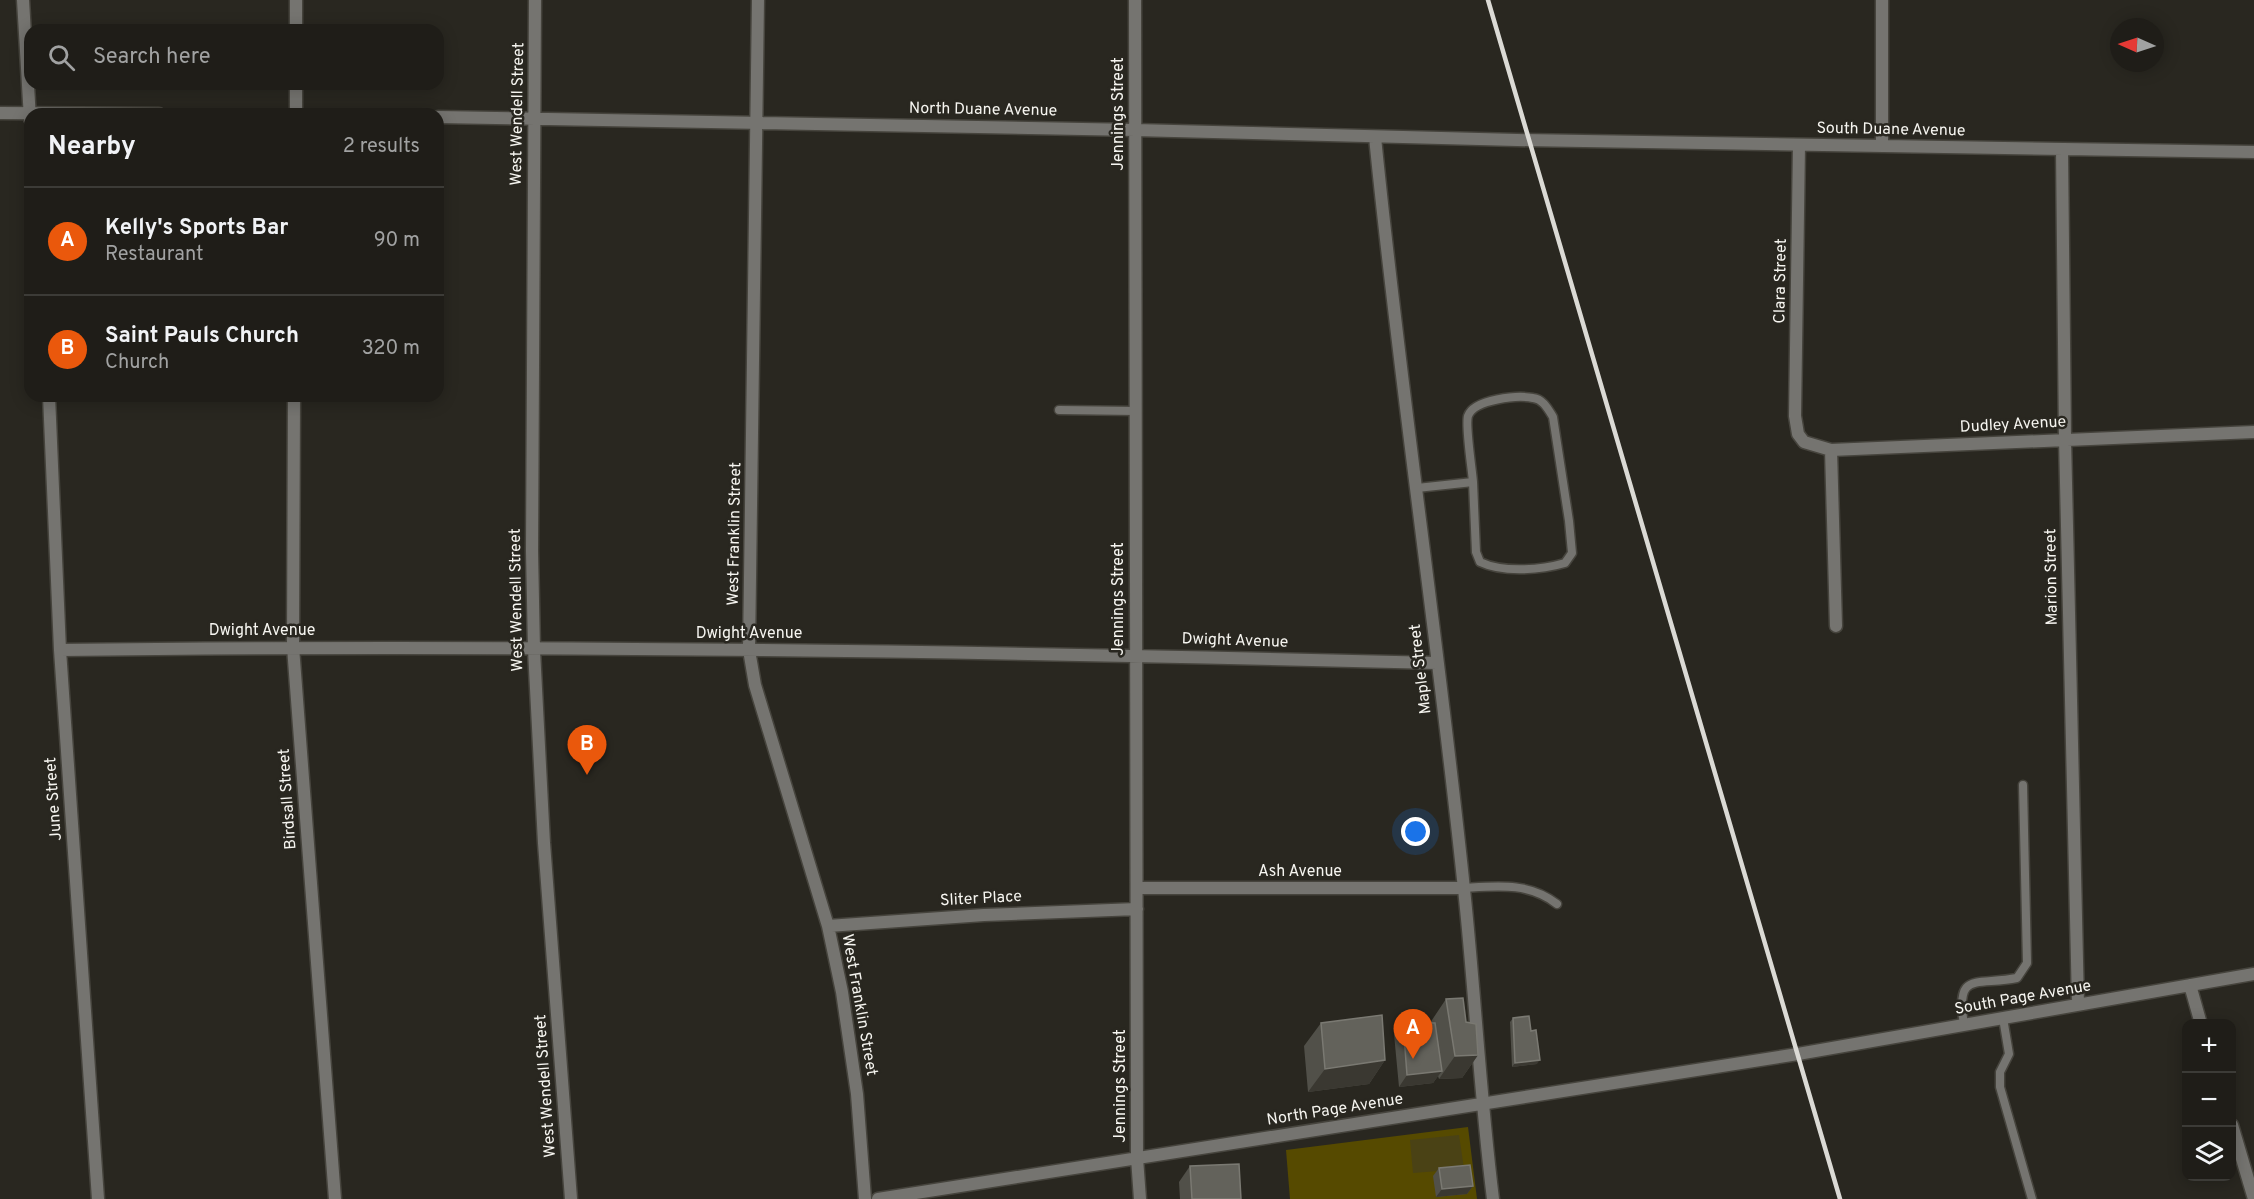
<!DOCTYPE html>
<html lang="en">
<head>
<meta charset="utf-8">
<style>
  :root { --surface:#1f1d18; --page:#272621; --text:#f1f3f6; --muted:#a1a2a2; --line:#3c3b37; --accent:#ea580c }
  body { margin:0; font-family:Overpass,sans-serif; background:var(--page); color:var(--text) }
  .controls { position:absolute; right:18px; bottom:18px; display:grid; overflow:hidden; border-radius:12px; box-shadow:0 3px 15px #0003 }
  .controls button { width:54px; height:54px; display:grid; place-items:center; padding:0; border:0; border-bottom:2px solid var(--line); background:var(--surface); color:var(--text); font:30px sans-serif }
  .compass { position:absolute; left:2110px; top:18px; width:54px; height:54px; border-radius:50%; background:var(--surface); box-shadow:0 3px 15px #0003; rotate:273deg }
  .you { position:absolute; left:1416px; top:832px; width:21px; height:21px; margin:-15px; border:4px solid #fff; border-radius:50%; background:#1a73e8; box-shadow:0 0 0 9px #1a73e833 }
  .badge { display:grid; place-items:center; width:39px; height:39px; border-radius:50%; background:var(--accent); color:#fff; font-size:20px; font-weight:700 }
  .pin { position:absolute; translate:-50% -50px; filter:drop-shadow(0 2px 3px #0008) }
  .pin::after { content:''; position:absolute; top:32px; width:21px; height:18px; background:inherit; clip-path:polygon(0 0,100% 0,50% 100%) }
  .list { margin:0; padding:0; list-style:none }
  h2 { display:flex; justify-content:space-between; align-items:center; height:78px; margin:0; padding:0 24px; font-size:26px }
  h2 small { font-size:20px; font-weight:400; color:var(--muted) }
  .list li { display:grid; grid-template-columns:39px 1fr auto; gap:18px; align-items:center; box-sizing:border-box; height:108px; padding:0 24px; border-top:2px solid var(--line) }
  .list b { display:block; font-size:22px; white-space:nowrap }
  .list p { margin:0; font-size:20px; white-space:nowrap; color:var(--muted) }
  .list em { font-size:20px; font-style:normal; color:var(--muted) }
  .icon { flex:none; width:33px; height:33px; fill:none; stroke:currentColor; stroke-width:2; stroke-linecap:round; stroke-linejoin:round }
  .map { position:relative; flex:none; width:2254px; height:1199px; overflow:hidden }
  .search { position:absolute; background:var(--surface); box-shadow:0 3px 15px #0003; left:24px; top:24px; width:420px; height:66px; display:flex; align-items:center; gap:15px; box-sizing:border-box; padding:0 21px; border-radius:18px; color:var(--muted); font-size:22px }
  .panel { position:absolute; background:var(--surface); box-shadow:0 3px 15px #0003; left:24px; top:108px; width:420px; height:294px; border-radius:18px }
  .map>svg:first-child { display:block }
  .green { fill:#564a00 }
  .water { fill:#4a4215 }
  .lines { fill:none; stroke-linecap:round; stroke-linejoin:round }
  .lane-casing { stroke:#46443d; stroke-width:11 }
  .street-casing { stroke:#46443d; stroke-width:15 }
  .lane { stroke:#757470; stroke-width:8 }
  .street { stroke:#757470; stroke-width:12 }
  .rail { stroke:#dbdad5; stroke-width:4.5 }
  .wall { fill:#515049 }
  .shaded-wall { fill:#3a3831 }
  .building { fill:#63625b; stroke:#7a7972; stroke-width:1.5 }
  .labels { text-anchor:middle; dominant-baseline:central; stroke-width:5; stroke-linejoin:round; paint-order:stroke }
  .street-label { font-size:16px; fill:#f6f5f0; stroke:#292720 }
</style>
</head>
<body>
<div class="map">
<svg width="2254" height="1199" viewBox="0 0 2254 1199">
  <rect width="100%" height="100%" fill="#292720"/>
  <path class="green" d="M1468 1127 1477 1199H1290L1286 1150Z"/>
  <path class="water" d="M1459 1135 1464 1169 1413 1173 1410 1140Z"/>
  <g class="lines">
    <defs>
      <path id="lane" d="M1059 410 1137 411
        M1417 488 1473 482C1472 469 1465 425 1468 416 1474 399 1518 395 1533 398 1543 399 1548 409 1553 417L1569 521 1572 553 1565 563C1541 570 1503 573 1480 562L1476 552 1473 482
        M1464 888C1497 886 1529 882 1557 904
        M2003 1018 2009 1054 2000 1072V1087L2032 1199
        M1964 1025C1955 970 1976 986 2017 978L2027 963 2023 785"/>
      <path id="street" d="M23 0 30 119
        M535 0 532 551 534 650 544 843 571 1199
        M758 0 749 650 755 685 828 926 842 992 857 1094 865 1199
        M1135 0 1137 1158 1140 1199
        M296 30V0
        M0 113 159 114
        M296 114V84
        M438 117 1135 130 1517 140 2254 152
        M1375 137C1400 388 1438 638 1464 889 1475 992 1480 1096 1493 1199
        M1799 145 1795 416 1798 434 1804 442 1831 450 2254 432
        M1882 146V0
        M2062 149 2065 439 2078 1004
        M49 396 60 650 98 1199
        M294 396 293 647 335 1199
        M1831 450 1836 626
        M60 650C519 644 978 651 1437 663
        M1137 888H1464
        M828 926 984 915 1137 909
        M2190 985 2201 1024
        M2232 1125 2254 1199
        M878 1199 1798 1054 2254 974"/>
    </defs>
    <use href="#lane" class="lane-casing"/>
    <use href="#street" class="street-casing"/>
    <use href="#lane" class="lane"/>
    <use href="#street" class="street"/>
    <path class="rail" d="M1488 0 1840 1199"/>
  </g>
  <path class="wall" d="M1446 999 1466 1022 1478 1055 1462 1078 1439 1079 1438 1076 1433 1083 1399 1087 1394 1034 1403 1022 1430 1023Z
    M1513 1018 1531 1031 1537 1064 1512 1067 1510 1022Z
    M1321 1023 1385 1060 1369 1084 1308 1092 1304 1046Z
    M1190 1166 1241 1199H1180L1179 1182Z
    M1439 1168 1473 1186 1467 1194 1436 1197 1433 1176Z"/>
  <path class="shaded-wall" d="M1478 1055 1462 1078 1439 1079 1455 1056Z
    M1385 1060 1369 1084 1308 1092 1325 1069Z
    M1540 1060 1537 1064 1512 1067 1515 1063Z
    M1442 1071 1433 1083 1399 1087 1407 1075Z
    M1473 1186 1467 1194 1436 1197 1442 1189Z"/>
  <path class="building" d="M1463 998 1466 1022 1476 1024 1478 1055 1455 1056 1446 999Z
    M1382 1015 1385 1060 1325 1069 1321 1023Z
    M1529 1016 1531 1031 1536 1030 1540 1060 1515 1063 1513 1018Z
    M1403 1022 1435 1023 1442 1071 1407 1075Z
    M1239 1164 1241 1199H1192L1190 1166Z
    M1470 1165 1473 1186 1442 1189 1439 1168Z"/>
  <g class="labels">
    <g class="street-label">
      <text transform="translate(983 110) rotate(1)">North Duane Avenue</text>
      <text transform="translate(518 114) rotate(-89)">West Wendell Street</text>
      <text transform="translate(1119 114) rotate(-90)">Jennings Street</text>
      <text transform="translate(1891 130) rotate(1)">South Duane Avenue</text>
      <text transform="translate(1781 281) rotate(-89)">Clara Street</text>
      <text transform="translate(2013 425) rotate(-3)">Dudley Avenue</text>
      <text transform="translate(735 534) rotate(-89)">West Franklin Street</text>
      <text transform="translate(2052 577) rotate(-91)">Marion Street</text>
      <text transform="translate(1119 599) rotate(-90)">Jennings Street</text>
      <text transform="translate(517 600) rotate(-91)">West Wendell Street</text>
      <text x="262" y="631">Dwight Avenue</text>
      <text x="749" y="634">Dwight Avenue</text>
      <text transform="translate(1235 641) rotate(2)">Dwight Avenue</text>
      <text transform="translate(1421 669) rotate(-97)">Maple Street</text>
      <text transform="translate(54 799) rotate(-94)">June Street</text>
      <text transform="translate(288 799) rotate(-94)">Birdsall Street</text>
      <text x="1300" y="872">Ash Avenue</text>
      <text transform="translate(981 899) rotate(-3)">Sliter Place</text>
      <text transform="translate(2023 998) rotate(-10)">South Page Avenue</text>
      <text transform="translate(859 1005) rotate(80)">West Franklin Street</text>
      <text transform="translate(546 1086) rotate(-94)">West Wendell Street</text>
      <text transform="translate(1121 1086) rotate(-90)">Jennings Street</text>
      <text transform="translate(1335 1110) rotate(-9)">North Page Avenue</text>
    </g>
  </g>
</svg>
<div class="controls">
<button>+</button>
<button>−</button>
<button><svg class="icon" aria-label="layers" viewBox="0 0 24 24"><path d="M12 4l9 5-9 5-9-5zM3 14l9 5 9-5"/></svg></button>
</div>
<svg class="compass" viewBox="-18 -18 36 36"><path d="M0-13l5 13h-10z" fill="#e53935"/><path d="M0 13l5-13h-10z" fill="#a1a2a2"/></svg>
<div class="you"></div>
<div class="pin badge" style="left:1413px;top:1059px">A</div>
<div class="pin badge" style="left:587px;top:775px">B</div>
<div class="search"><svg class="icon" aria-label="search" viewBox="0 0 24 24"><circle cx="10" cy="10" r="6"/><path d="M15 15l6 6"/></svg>Search here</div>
<section class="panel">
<h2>Nearby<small>2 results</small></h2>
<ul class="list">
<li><span class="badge">A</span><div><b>Kelly's Sports Bar</b><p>Restaurant</p></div><em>90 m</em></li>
<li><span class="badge">B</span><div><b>Saint Pauls Church</b><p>Church</p></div><em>320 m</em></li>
</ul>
</section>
</div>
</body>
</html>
